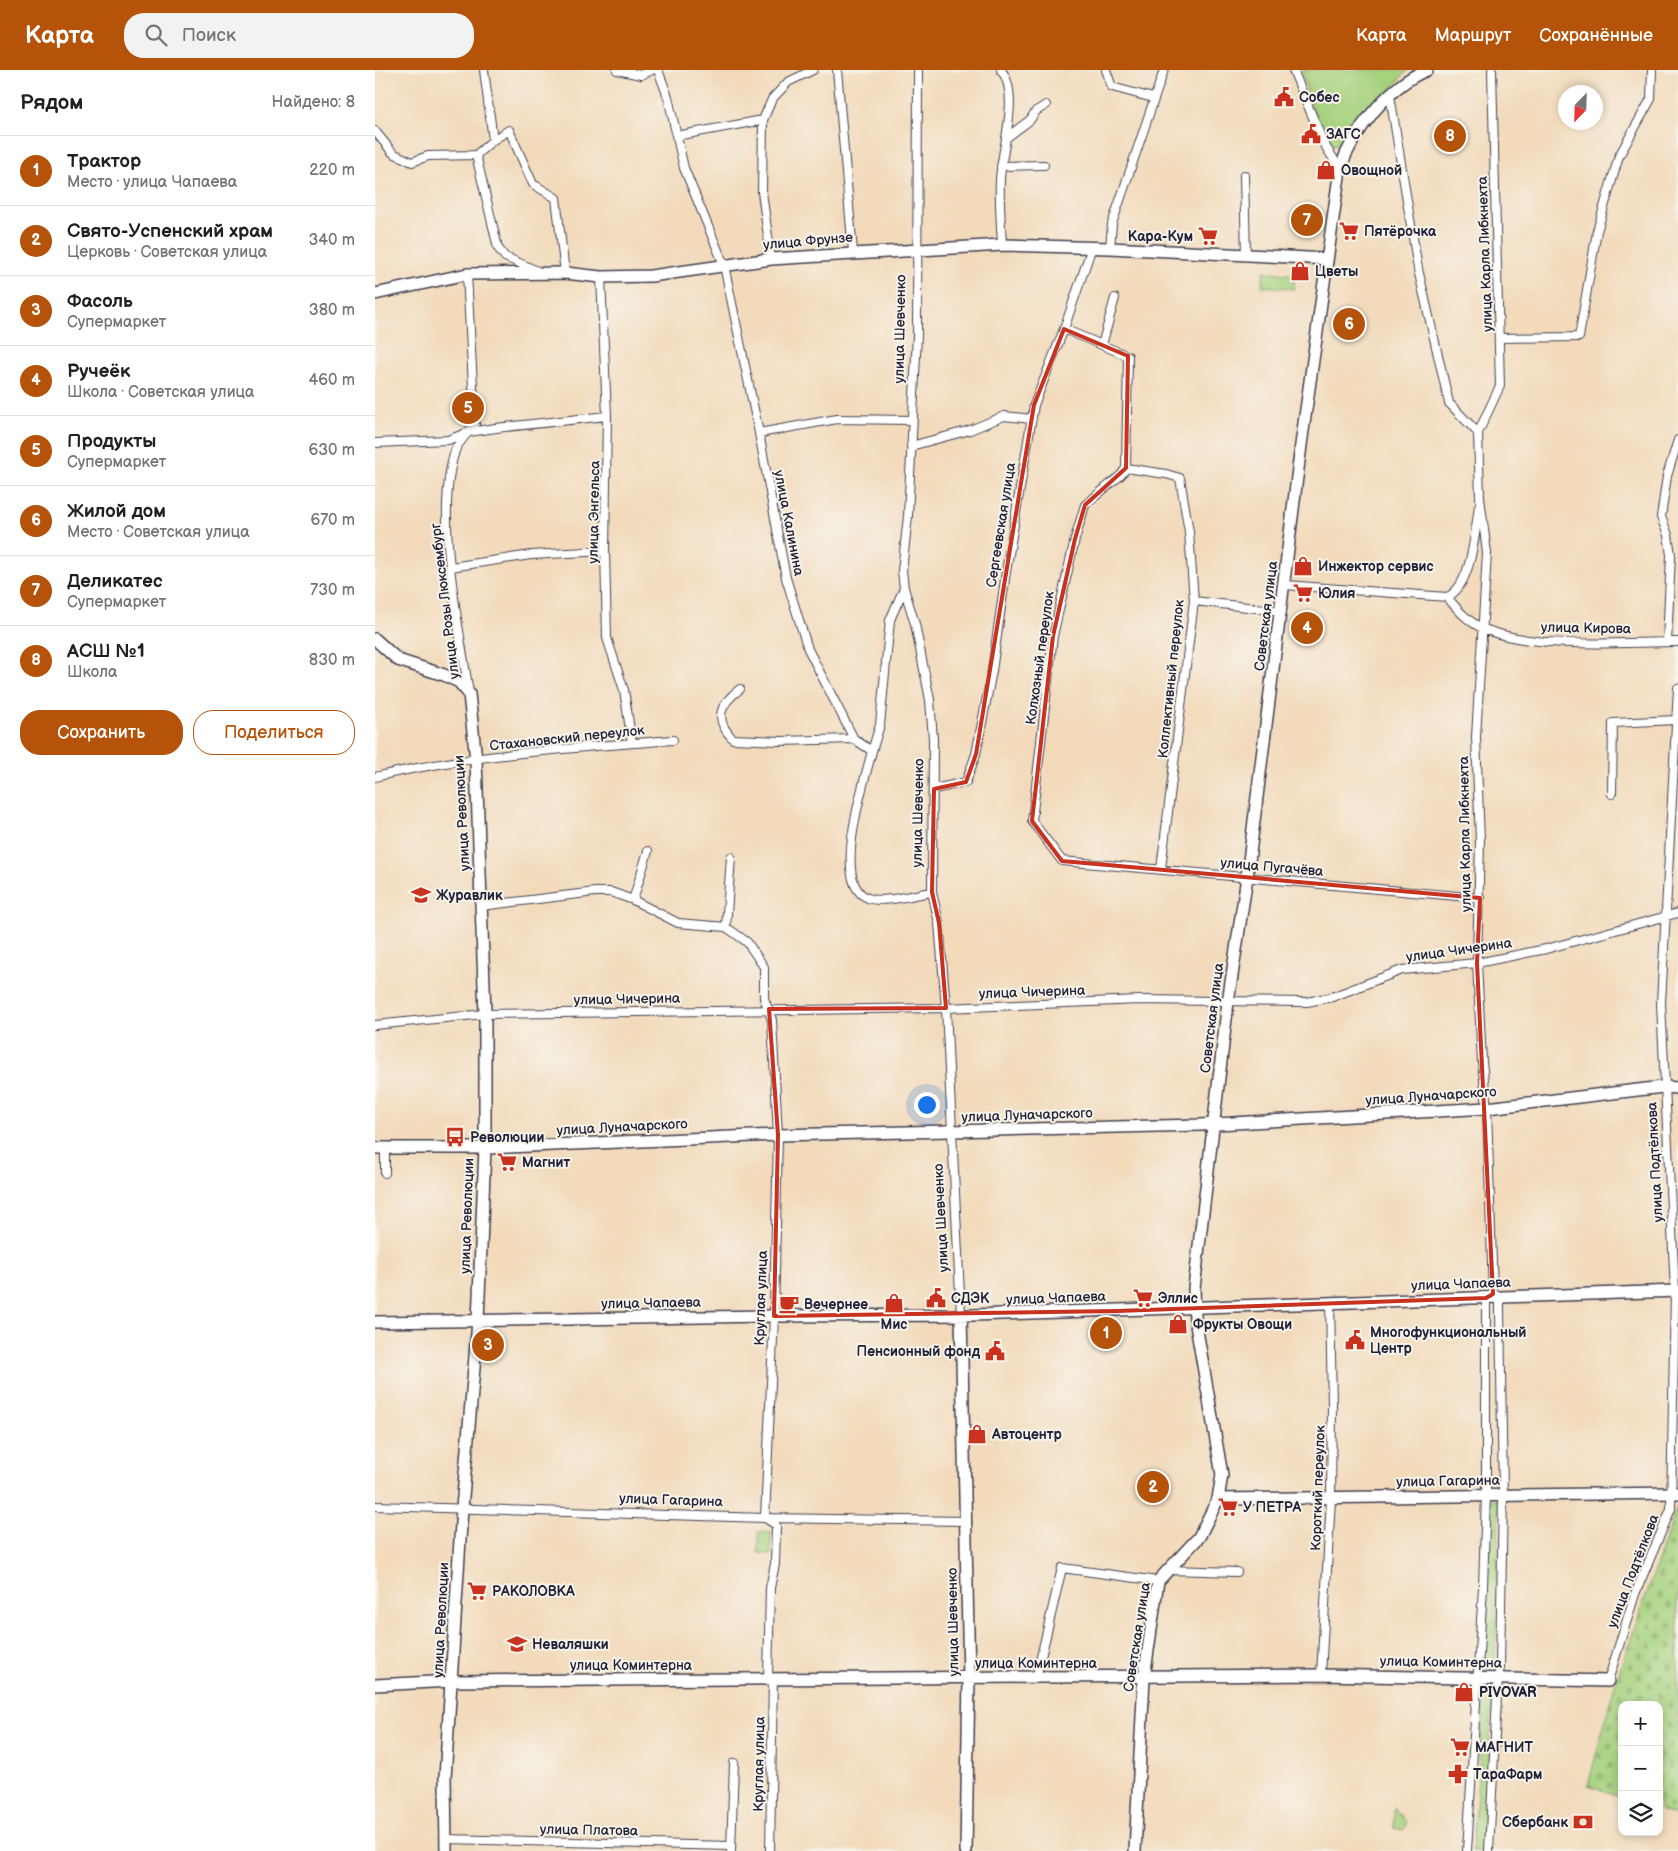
<!DOCTYPE html>
<html lang="ru">
<head>
<meta charset="utf-8">
<style>
  :root { --surface:#fff; --page:#f2f2f2; --text:#202124; --muted:#757577; --line:#e0e0e0; --accent:#b45309 }
  body { margin:0; font-family:"Balsamiq Sans",sans-serif; background:var(--page); color:var(--text) }
  .controls { position:absolute; right:15px; bottom:15px; display:grid; overflow:hidden; border-radius:10px; box-shadow:0 2px 8px #0003 }
  .controls button { width:45px; height:45px; display:grid; place-items:center; padding:0; border:0; border-bottom:1px solid var(--line); background:var(--surface); color:var(--text); font:25px sans-serif }
  .compass { position:absolute; left:1183px; top:15px; width:45px; height:45px; border-radius:50%; background:var(--surface); box-shadow:0 2px 8px #0003; rotate:203deg }
  .you { position:absolute; left:551px; top:1034px; width:18px; height:18px; margin:-12px; border:4px solid #fff; border-radius:50%; background:#1a73e8; box-shadow:0 0 0 8px #1a73e833 }
  .badge { display:grid; place-items:center; width:32px; height:32px; border-radius:50%; background:var(--accent); color:#fff; font-size:16px; font-weight:700 }
  .pin { position:absolute; translate:-50% -50%; border:2px solid #fff; box-shadow:0 1px 5px #0006 }
  .list { margin:0; padding:0; list-style:none }
  h2 { display:flex; justify-content:space-between; align-items:center; height:65px; margin:0; padding:0 20px; font-size:21px }
  h2 small { font-size:16px; font-weight:400; color:var(--muted) }
  .list li { display:grid; grid-template-columns:32px 1fr auto; gap:15px; align-items:center; box-sizing:border-box; height:70px; padding:0 20px; border-top:1px solid var(--line) }
  .list b { display:block; font-size:19px; white-space:nowrap }
  .list p { margin:0; font-size:16px; white-space:nowrap; color:var(--muted) }
  .list em { font-size:16px; font-style:normal; color:var(--muted) }
  .actions { display:flex; gap:10px; padding:15px 20px }
  .actions a { flex:1; padding:11px 0; border:1px solid var(--accent); border-radius:20px; text-align:center; font-size:18px; color:var(--accent) }
  .actions .main { background:var(--accent); color:#fff }
  .icon { flex:none; width:28px; height:28px; fill:none; stroke:currentColor; stroke-width:2; stroke-linecap:round; stroke-linejoin:round }
  .map { position:relative; flex:none; width:1303px; height:1781px; overflow:hidden }
  header { display:flex; align-items:center; gap:30px; box-sizing:border-box; height:70px; padding:0 25px; background:var(--accent); color:#fff }
  header strong { font-size:24px }
  nav { display:flex; gap:28px; margin-inline-start:auto; font-size:18px }
  .search { width:350px; height:45px; background:var(--page); display:flex; align-items:center; gap:12px; box-sizing:border-box; padding:0 18px; border-radius:20px; color:var(--muted); font-size:19px }
  main { display:flex }
  aside { flex:1; background:var(--surface) }
  .map>svg:first-child { display:block }
  .cemetery { fill:url(#cemetery-stones); stroke:#647a5c }
  .green { fill:#a6d27e; stroke:#647a5c }
  .lines { fill:none; stroke-linecap:round; stroke-linejoin:round }
  .street-casing { stroke:#413e4e; stroke-width:10 }
  .secondary-casing { stroke:#413e4e; stroke-width:14 }
  .street { stroke:#fff; stroke-width:8 }
  .secondary { stroke:#fff; stroke-width:11 }
  .marked { fill:none; stroke:#c8321e; stroke-width:4; stroke-linejoin:round }
  .labels { text-anchor:middle; dominant-baseline:central; stroke-width:4; stroke-linejoin:round; paint-order:stroke }
  .poi-label { font-size:14px; font-weight:bold; fill:#22223b; stroke:#f7f3e8; text-anchor:start }
  .street-label { font-size:14px; fill:#22223b; stroke:#f7f3e8 }
</style>
</head>
<body>
<header>
<strong>Карта</strong>
<div class="search"><svg class="icon" aria-label="search" viewBox="0 0 24 24"><circle cx="10" cy="10" r="6"/><path d="M15 15l6 6"/></svg>Поиск</div>
<nav><a>Карта</a><a>Маршрут</a><a>Сохранённые</a></nav>
</header>
<main>
<aside>
<h2>Рядом<small>Найдено: 8</small></h2>
<ul class="list">
<li><span class="badge">1</span><div><b>Трактор</b><p>Место · улица Чапаева</p></div><em>220 m</em></li>
<li><span class="badge">2</span><div><b>Свято-Успенский храм</b><p>Церковь · Советская улица</p></div><em>340 m</em></li>
<li><span class="badge">3</span><div><b>Фасоль</b><p>Супермаркет</p></div><em>380 m</em></li>
<li><span class="badge">4</span><div><b>Ручеёк</b><p>Школа · Советская улица</p></div><em>460 m</em></li>
<li><span class="badge">5</span><div><b>Продукты</b><p>Супермаркет</p></div><em>630 m</em></li>
<li><span class="badge">6</span><div><b>Жилой дом</b><p>Место · Советская улица</p></div><em>670 m</em></li>
<li><span class="badge">7</span><div><b>Деликатес</b><p>Супермаркет</p></div><em>730 m</em></li>
<li><span class="badge">8</span><div><b>АСШ №1</b><p>Школа</p></div><em>830 m</em></li>
</ul>
<div class="actions"><a class="main">Сохранить</a><a>Поделиться</a></div>
</aside>
<div class="map">
<svg width="1303" height="1781" viewBox="0 0 1303 1781">
  <defs>
    <pattern id="cemetery-stones" width="16" height="16" patternUnits="userSpaceOnUse" patternTransform="scale(1.25)"><rect width="16" height="16" fill="#a6d27e"/><path d="M2 7V4a2 2 0 0 1 4 0v3zM10 15v-3a2 2 0 0 1 4 0v3z" fill="#8fb46e"/></pattern>
  </defs>
  <rect width="100%" height="100%" fill="#f7f3e8"/>
  <filter id="ink" filterUnits="userSpaceOnUse"><feTurbulence type="fractalNoise" baseFrequency=".02" numOctaves="2"/><feDisplacementMap in="SourceGraphic" scale="10" xChannelSelector="R" yChannelSelector="G"/><feConvolveMatrix kernelMatrix="1 2 1 2 8 2 1 2 1" color-interpolation-filters="sRGB"/></filter>
  <filter id="wash" filterUnits="userSpaceOnUse"><feTurbulence type="fractalNoise" baseFrequency=".0096" numOctaves="4" result="noise"/><feDisplacementMap in="SourceGraphic" scale="20" xChannelSelector="R" yChannelSelector="G"/><feGaussianBlur stdDeviation="1.12" result="paint"/><feColorMatrix in="noise" values="0 0 0 0 0 0 0 0 0 0 0 0 0 0 0 0 0 1.4 0 .05"/><feComposite in="paint" operator="in"/></filter>
  <g filter="url(#wash)">
    <rect width="100%" height="100%" fill="#f2dabb"/>
    <path class="cemetery" d="M1303 1434V1747L1284 1740V1635H1247V1727L1213 1715 1240 1614Z"/>
    <path class="green" d="M927 0H1033L972 70 956 76 934 31Z
      M889 201 920 205 919 219 887 216Z
      M1114 1430H1124L1120 1595 1107 1781H1097C1108 1664 1114 1547 1114 1430Z
      M383 1462H396V1484L383 1483Z
      M1019 1737 1031 1752V1757L1028 1760 1019 1758Z"/>
  </g>
  <g filter="url(#ink)">
    <g class="lines">
      <defs>
        <path id="street" d="M109 0 118 70 134 60 158 114 181 128 190 203
          M242 0 266 5 277 0
          M283 0 293 27 309 98 349 195 384 363 411 508 433 579 479 669 497 681C490 710 455 814 493 828 507 834 541 824 557 822
          M462 0 478 182
          M543 0 542 265 533 446 527 501 529 518 540 554 555 630 558 669 557 822 564 853 571 938 586 1245
          M626 0C646 24 626 80 625 110 624 131 626 154 627 175
          M731 0 737 17 778 28
          M918 0 949 74 965 99
          M1117 0 1125 316 1103 363 1105 428 1112 483 1101 667 1105 771 1102 893 1107 992 1112 1038 1118 1224
          M1015 25 1043 199 1074 333 1103 363
          M0 61 18 83 37 92 53 86 101 85
          M301 66 388 50
          M631 68 655 50 661 41 671 35
          M101 85 123 178 130 187 165 202
          M101 85 118 70
          M626 96 669 95
          M869 105 871 185
          M735 178 737 154 789 0
          M396 189 387 122 388 50 397 29 413 12 438 0
          M92 204 100 354C94 362 83 372 80 381 59 446 84 555 94 623
          M226 207 232 346 230 481 232 568 249 620 257 673
          M689 259 753 286 751 398 791 404 805 408 814 462 819 531 786 799
          M1125 268 1204 267 1222 161 1244 86 1276 29 1277 0
          M727 275 740 228
          M384 363 462 349 537 350
          M0 373 73 370 94 362 121 358 232 346
          M536 376 595 360 629 346 657 349
          M751 398 746 405 710 435 700 469 678 566 657 751 687 791 1105 828
          M76 497 156 485 230 481
          M910 515 1072 527C1082 539 1093 552 1109 559 1161 580 1246 572 1303 572
          M1072 527C1097 516 1100 461 1104 436
          M819 531 907 541
          M1292 572 1296 485 1293 465 1286 447 1292 406 1303 370
          M365 619C345 634 338 649 358 669L405 671 479 669
          M497 681 505 655 515 550 529 518
          M0 707C95 684 201 678 298 670
          M559 719 591 712 601 684 617 601 631 502 659 335 689 259 717 177
          M1237 724 1238 653 1301 650
          M258 830 273 781
          M106 836 220 822H236L258 830 303 853 351 857 372 872 389 897V928L397 950 403 1065 399 1246 390 1448 401 1455 400 1494 395 1518 393 1609
          M351 857 356 787
          M0 955 110 944 571 938 765 930 932 932 957 927 1027 900 1102 893 1171 879 1303 843
          M10 1078V1103
          M0 1436 390 1448 591 1451
          M794 1500 862 1502
          M946 1605 956 1429 957 1336 955 1232
          M661 1608 687 1498 783 1511
          M1233 1611 1260 1524 1296 1439 1300 1221 1286 933 1303 618
          M71 1769 356 1776
          M356 1781 359 1693
          M395 1781 398 1608
          M1092 1781 1108 1517 1111 1425V1228L1115 1226
          M1114 1781 1123 1608 1125 1597 1128 1425 1125 1239V1228L1121 1226"/>
        <path id="secondary" d="M0 224 92 204 190 203 226 207 276 206 396 189 627 175 735 178 952 189
          M0 569 23 590 69 605 84 612 94 624 101 690 110 944V1078L103 1251 87 1438 70 1708 71 1781
          M0 1078H110L403 1065 825 1055 1112 1038 1288 1017 1303 1018
          M586 1245 594 1607 591 1781
          M0 1252 399 1246 598 1245 1303 1221
          M843 1429 1303 1423
          M0 1615 77 1611 946 1605 1233 1611
          M760 1781 769 1608 783 1511 824 1467 843 1429 847 1405 820 1249 819 1218 853 932 872 807 926 375 965 99C978 61 1014 15 1052 0"/>
      </defs>
      <use href="#street" class="street-casing"/>
      <use href="#secondary" class="secondary-casing"/>
      <use href="#street" class="street"/>
      <use href="#secondary" class="secondary"/>
    </g>
  </g>
  <path class="marked" d="M689 259 753 286 751 398 710 435 700 469 678 566 657 751 687 791 1105 828 1102 893 1118 1224 1111 1228 742 1241 399 1246 403 1065 394 939 571 938 564 853 557 822 559 719 591 712 601 684 659 335Z"/>
  <defs>
    <symbol id="civic-bare" viewBox="-9 -9 18 18"><path d="M-.6-6.5H3V-4.5H.6V-3L4-1V1h2V6H-6V1h2V-1L-.6-3ZM-1.2 2.5V6h2.4V2.5Z" fill="#c8321e" stroke="#f7f3e8" stroke-width="2.5" paint-order="stroke"/></symbol>
    <symbol id="shop-bare" viewBox="-9 -9 18 18"><path d="M-5-2.5h2.3a2.7 3.5 0 0 1 5.4 0H5L5.5 6h-11ZM-1.5-2.5h3a1.5 2.3 0 0 0-3 0Z" fill="#c8321e" stroke="#f7f3e8" stroke-width="2.5" paint-order="stroke"/></symbol>
    <symbol id="supermarket-bare" viewBox="-9 -9 18 18"><path d="M-6-5.5h2.5l.6 2H6L4.5 2H-2.5L-4.4-4H-6ZM-1.5 3.2a1.3 1.3 0 1 0 .1 0ZM3 3.2a1.3 1.3 0 1 0 .1 0Z" fill="#c8321e" stroke="#f7f3e8" stroke-width="2.5" paint-order="stroke"/></symbol>
    <symbol id="school-bare" viewBox="-9 -9 18 18"><path d="M0-5L7-2L0 1L-7-2ZM-4 1L0 2.5L4 1V4Q0 6-4 4Z" fill="#c8321e" stroke="#f7f3e8" stroke-width="2.5" paint-order="stroke"/></symbol>
    <symbol id="bus-bare" viewBox="-9 -9 18 18"><path d="M-5-6H5V4H4V6H2V4H-2V6H-4V4H-5ZM-3.5-4V0h7V-4ZM-3.5 1.2v1.5H-2V1.2ZM2 1.2v1.5H3.5V1.2Z" fill="#c8321e" stroke="#f7f3e8" stroke-width="2.5" paint-order="stroke"/></symbol>
    <symbol id="cafe-bare" viewBox="-9 -9 18 18"><path d="M-5.5-4.5H6V0H3Q3 3.5 0 3.5H-2.5Q-5.5 3.5-5.5 0ZM3-3.2v2h1.7v-2ZM-6 4.5H4V6H-6Z" fill="#c8321e" stroke="#f7f3e8" stroke-width="2.5" paint-order="stroke"/></symbol>
    <symbol id="pharmacy-bare" viewBox="-9 -9 18 18"><path d="M-2-6h4v4h4v4h-4v4h-4v-4h-4v-4h4Z" fill="#c8321e" stroke="#f7f3e8" stroke-width="2.5" paint-order="stroke"/></symbol>
    <symbol id="bank-bare" viewBox="-9 -9 18 18"><path d="M-6-4H6V4H-6ZM0-2.3a2.3 2.3 0 1 0 0 4.6a2.3 2.3 0 1 0 0-4.6Z" fill="#c8321e" stroke="#f7f3e8" stroke-width="2.5" paint-order="stroke"/></symbol>
  </defs>
  <g fill-rule="evenodd">
    <use href="#civic-bare" x="895" y="13" width="28" height="28"/>
    <use href="#civic-bare" x="922" y="50" width="28" height="28"/>
    <use href="#shop-bare" x="937" y="86" width="28" height="28"/>
    <use href="#supermarket-bare" x="960" y="147" width="28" height="28"/>
    <use href="#supermarket-bare" x="819" y="152" width="28" height="28"/>
    <use href="#shop-bare" x="911" y="187" width="28" height="28"/>
    <use href="#shop-bare" x="914" y="482" width="28" height="28"/>
    <use href="#supermarket-bare" x="914" y="509" width="28" height="28"/>
    <use href="#school-bare" x="32" y="811" width="28" height="28"/>
    <use href="#bus-bare" x="66" y="1053" width="28" height="28"/>
    <use href="#supermarket-bare" x="118" y="1078" width="28" height="28"/>
    <use href="#civic-bare" x="547" y="1214" width="28" height="28"/>
    <use href="#supermarket-bare" x="754" y="1214" width="28" height="28"/>
    <use href="#shop-bare" x="505" y="1219" width="28" height="28"/>
    <use href="#cafe-bare" x="400" y="1220" width="28" height="28"/>
    <use href="#shop-bare" x="789" y="1240" width="28" height="28"/>
    <use href="#civic-bare" x="966" y="1256" width="28" height="28"/>
    <use href="#civic-bare" x="606" y="1267" width="28" height="28"/>
    <use href="#shop-bare" x="588" y="1350" width="28" height="28"/>
    <use href="#supermarket-bare" x="839" y="1423" width="28" height="28"/>
    <use href="#supermarket-bare" x="88" y="1507" width="28" height="28"/>
    <use href="#school-bare" x="128" y="1560" width="28" height="28"/>
    <use href="#shop-bare" x="1075" y="1608" width="28" height="28"/>
    <use href="#supermarket-bare" x="1071" y="1663" width="28" height="28"/>
    <use href="#pharmacy-bare" x="1069" y="1690" width="28" height="28"/>
    <use href="#bank-bare" x="1194" y="1738" width="28" height="28"/>
  </g>
  <g class="labels">
    <g class="poi-label">
      <text x="924" y="27">Собес</text>
      <text x="951" y="64">ЗАГС</text>
      <text x="966" y="100">Овощной</text>
      <text x="989" y="161">Пятёрочка</text>
      <text x="818" y="166" text-anchor="end">Кара-Кум</text>
      <text x="940" y="201">Цветы</text>
      <text x="943" y="496">Инжектор сервис</text>
      <text x="943" y="523">Юлия</text>
      <text x="61" y="825">Журавлик</text>
      <text x="95" y="1067">Революции</text>
      <text x="147" y="1092">Магнит</text>
      <text x="576" y="1228">СДЭК</text>
      <text x="783" y="1228">Эллис</text>
      <text x="429" y="1234">Вечернее</text>
      <text x="519" y="1254" text-anchor="middle">Мис</text>
      <text x="818" y="1254">Фрукты Овощи</text>
      <text x="995" y="1262">Многофункциональный<tspan x="995" dy="16">Центр</tspan></text>
      <text x="605" y="1281" text-anchor="end">Пенсионный фонд</text>
      <text x="617" y="1364">Автоцентр</text>
      <text x="868" y="1437">У ПЕТРА</text>
      <text x="117" y="1521">РАКОЛОВКА</text>
      <text x="157" y="1574">Неваляшки</text>
      <text x="1104" y="1622">PIVOVAR</text>
      <text x="1100" y="1677">МАГНИТ</text>
      <text x="1098" y="1704">ТараФарм</text>
      <text x="1193" y="1752" text-anchor="end">Сбербанк</text>
    </g>
    <g class="street-label">
      <text transform="translate(433 171) rotate(-5)">улица Фрунзе</text>
      <text transform="translate(1110 184) rotate(-92)">улица Карла Либкнехта</text>
      <text transform="translate(525 259) rotate(-89)">улица Шевченко</text>
      <text transform="translate(219 442) rotate(-89)">улица Энгельса</text>
      <text transform="translate(414 453) rotate(79)">улица Калинина</text>
      <text transform="translate(626 455) rotate(-81)">Сергеевская улица</text>
      <text transform="translate(70 531) rotate(-97)">улица Розы Люксембург</text>
      <text transform="translate(891 546) rotate(-83)">Советская улица</text>
      <text transform="translate(1211 558) rotate(1)">улица Кирова</text>
      <text transform="translate(665 588) rotate(-82)">Колхозный переулок</text>
      <text transform="translate(796 609) rotate(-84)">Коллективный переулок</text>
      <text transform="translate(192 668) rotate(-6)">Стахановский переулок</text>
      <text transform="translate(87 743) rotate(-93)">улица Революции</text>
      <text transform="translate(543 743) rotate(-89)">улица Шевченко</text>
      <text transform="translate(1090 764) rotate(-91)">улица Карла Либкнехта</text>
      <text transform="translate(897 797) rotate(5)">улица Пугачёва</text>
      <text transform="translate(1084 880) rotate(-8)">улица Чичерина</text>
      <text transform="translate(657 922) rotate(-2)">улица Чичерина</text>
      <text transform="translate(252 929) rotate(-1)">улица Чичерина</text>
      <text transform="translate(837 948) rotate(-83)">Советская улица</text>
      <text transform="translate(1056 1026) rotate(-4)">улица Луначарского</text>
      <text transform="translate(652 1045) rotate(-2)">улица Луначарского</text>
      <text transform="translate(247 1057) rotate(-3)">улица Луначарского</text>
      <text transform="translate(1280 1092) rotate(-93)">улица Подтёлкова</text>
      <text transform="translate(92 1146) rotate(-88)">улица Революции</text>
      <text transform="translate(566 1148) rotate(-93)">улица Шевченко</text>
      <text transform="translate(1086 1214) rotate(-2)">улица Чапаева</text>
      <text transform="translate(386 1228) rotate(-88)">Круглая улица</text>
      <text transform="translate(681 1228) rotate(-2)">улица Чапаева</text>
      <text transform="translate(276 1233) rotate(-1)">улица Чапаева</text>
      <text transform="translate(1073 1411) rotate(-1)">улица Гагарина</text>
      <text transform="translate(943 1418) rotate(-88)">Короткий переулок</text>
      <text transform="translate(296 1430) rotate(2)">улица Гагарина</text>
      <text transform="translate(1258 1501) rotate(-69)">улица Подтёлкова</text>
      <text transform="translate(66 1550) rotate(-87)">улица Революции</text>
      <text transform="translate(578 1552) rotate(-91)">улица Шевченко</text>
      <text transform="translate(762 1567) rotate(-81)">Советская улица</text>
      <text transform="translate(1066 1592) rotate(1)">улица Коминтерна</text>
      <text x="661" y="1593">улица Коминтерна</text>
      <text x="256" y="1595">улица Коминтерна</text>
      <text transform="translate(384 1694) rotate(-89)">Круглая улица</text>
      <text transform="translate(214 1760) rotate(1)">улица Платова</text>
    </g>
  </g>
</svg>
<div class="controls">
<button>+</button>
<button>−</button>
<button><svg class="icon" aria-label="layers" viewBox="0 0 24 24"><path d="M12 4l9 5-9 5-9-5zM3 14l9 5 9-5"/></svg></button>
</div>
<svg class="compass" viewBox="-18 -18 36 36"><path d="M0-13l5 13h-10z" fill="#e53935"/><path d="M0 13l5-13h-10z" fill="#757577"/></svg>
<div class="you"></div>
<div class="pin badge" style="left:731px;top:1263px">1</div>
<div class="pin badge" style="left:778px;top:1417px">2</div>
<div class="pin badge" style="left:113px;top:1275px">3</div>
<div class="pin badge" style="left:932px;top:558px">4</div>
<div class="pin badge" style="left:93px;top:338px">5</div>
<div class="pin badge" style="left:974px;top:254px">6</div>
<div class="pin badge" style="left:932px;top:150px">7</div>
<div class="pin badge" style="left:1075px;top:66px">8</div>
</div>
</main>
</body>
</html>
